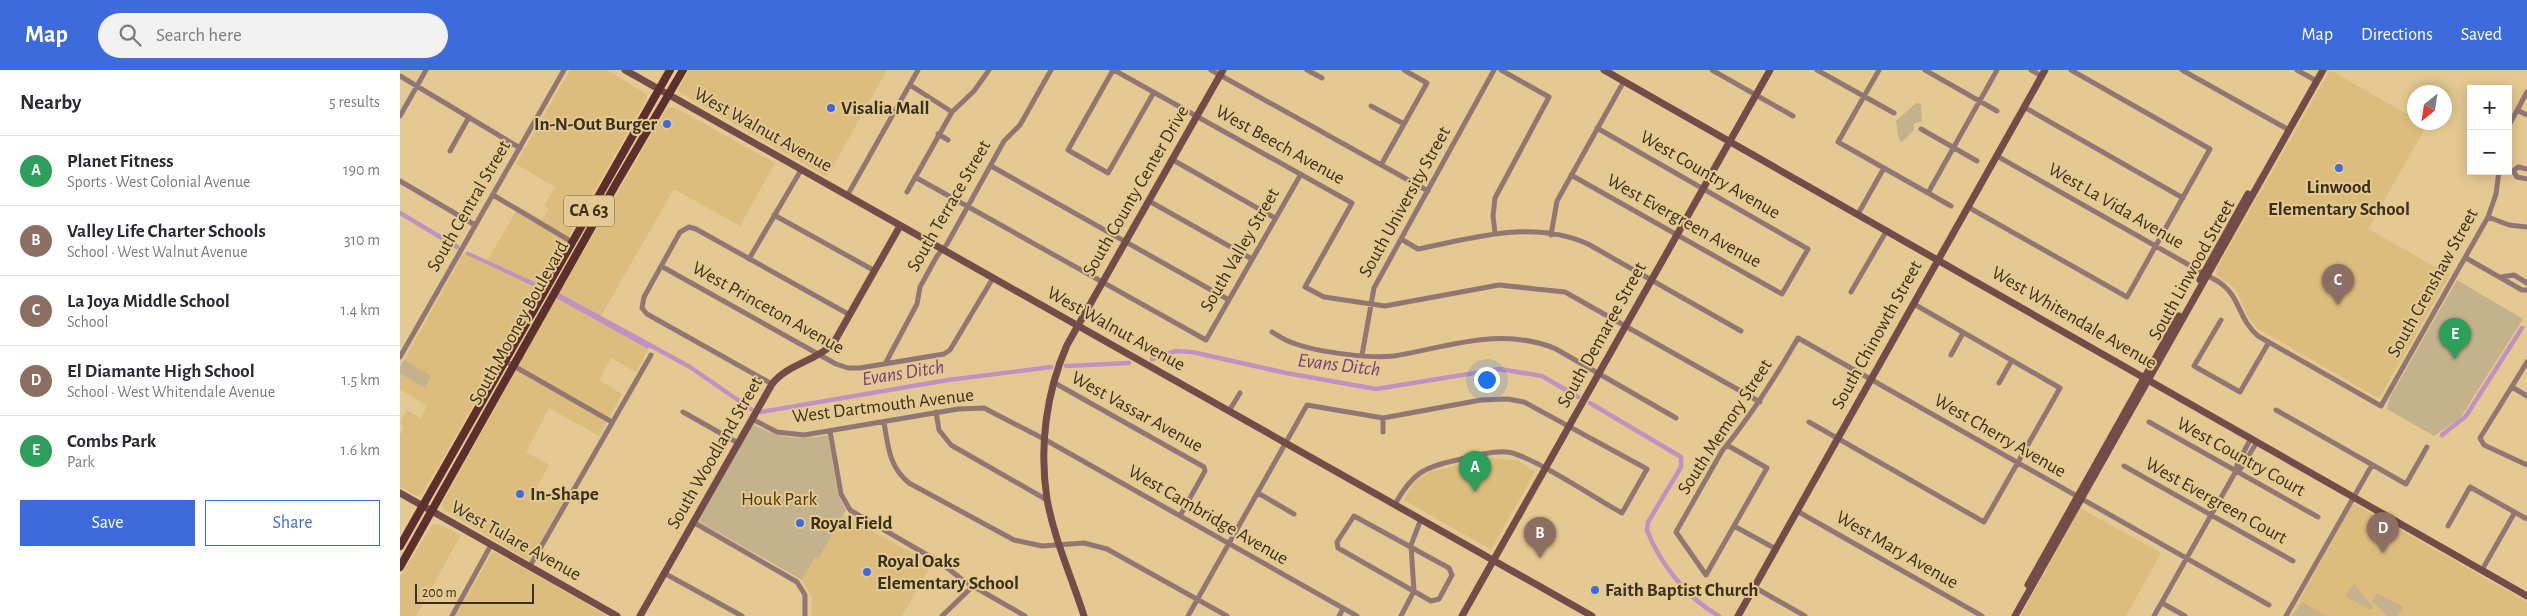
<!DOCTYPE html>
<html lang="en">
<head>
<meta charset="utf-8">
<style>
  :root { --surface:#fff; --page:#f2f2f3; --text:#2b2b33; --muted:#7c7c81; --line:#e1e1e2; --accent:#3d6bdb }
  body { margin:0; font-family:"Alegreya Sans",sans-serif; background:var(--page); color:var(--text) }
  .controls { position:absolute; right:15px; top:15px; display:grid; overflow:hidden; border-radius:0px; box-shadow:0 2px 12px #0003 }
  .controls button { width:45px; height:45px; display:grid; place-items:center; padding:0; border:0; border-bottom:1px solid var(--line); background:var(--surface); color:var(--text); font:25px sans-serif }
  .compass { position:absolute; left:2007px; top:15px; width:45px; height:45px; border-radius:50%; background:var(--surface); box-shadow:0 2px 12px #0003; rotate:210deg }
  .scale { position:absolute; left:15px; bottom:12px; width:119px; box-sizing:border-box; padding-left:5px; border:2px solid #3b3019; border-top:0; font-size:14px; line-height:18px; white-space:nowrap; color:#3b3019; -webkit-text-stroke:4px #e5c992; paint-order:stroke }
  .you { position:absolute; left:1086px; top:309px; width:18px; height:18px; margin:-12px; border:4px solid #fff; border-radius:50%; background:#1a73e8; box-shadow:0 0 0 8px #1a73e833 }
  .badge { display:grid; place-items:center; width:32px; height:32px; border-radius:50%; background:var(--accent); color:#fff; font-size:16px; font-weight:700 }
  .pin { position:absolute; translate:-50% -41px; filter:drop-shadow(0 1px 2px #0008) }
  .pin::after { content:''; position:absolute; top:26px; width:18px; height:15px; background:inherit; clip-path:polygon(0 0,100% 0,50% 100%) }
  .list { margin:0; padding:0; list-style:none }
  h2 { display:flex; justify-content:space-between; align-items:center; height:65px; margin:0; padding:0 20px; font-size:21px }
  h2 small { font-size:16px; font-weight:400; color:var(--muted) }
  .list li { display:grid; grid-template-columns:32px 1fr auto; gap:15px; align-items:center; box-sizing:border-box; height:70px; padding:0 20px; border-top:1px solid var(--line) }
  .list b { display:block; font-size:19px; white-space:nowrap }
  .list p { margin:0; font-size:16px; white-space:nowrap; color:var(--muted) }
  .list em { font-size:16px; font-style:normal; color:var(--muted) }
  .actions { display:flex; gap:10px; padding:15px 20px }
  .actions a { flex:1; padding:11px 0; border:1px solid var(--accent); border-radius:0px; text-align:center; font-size:18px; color:var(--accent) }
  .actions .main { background:var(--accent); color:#fff }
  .icon { flex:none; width:28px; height:28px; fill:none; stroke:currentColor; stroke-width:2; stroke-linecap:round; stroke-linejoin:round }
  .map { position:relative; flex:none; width:2127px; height:546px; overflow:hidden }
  header { display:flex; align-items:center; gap:30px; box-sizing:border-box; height:70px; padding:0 25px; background:var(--accent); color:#fff }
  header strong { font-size:24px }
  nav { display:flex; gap:28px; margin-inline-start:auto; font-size:18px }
  .search { width:350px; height:45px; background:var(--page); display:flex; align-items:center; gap:12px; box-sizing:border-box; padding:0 18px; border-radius:28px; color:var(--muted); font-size:19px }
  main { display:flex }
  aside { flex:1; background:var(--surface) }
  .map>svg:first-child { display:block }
  .built { fill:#dcbd7e }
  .green { fill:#c4b28d }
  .water { fill:#bf92c1 }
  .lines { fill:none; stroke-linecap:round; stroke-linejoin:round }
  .canal { stroke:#bf92c1; stroke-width:4.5 }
  .street { stroke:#927673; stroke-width:5 }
  .secondary { stroke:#734c49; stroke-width:7 }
  .primary { stroke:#5c2f2c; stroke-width:8 }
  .poi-dot { fill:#3d6bdb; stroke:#e5c992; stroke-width:2 }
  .labels { text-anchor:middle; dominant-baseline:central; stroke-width:4; stroke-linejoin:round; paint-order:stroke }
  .shield { fill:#e5c992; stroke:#6e5e3d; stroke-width:1 }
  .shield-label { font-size:18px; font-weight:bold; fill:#3b3019 }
  .poi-label { font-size:19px; font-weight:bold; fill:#3b3019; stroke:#e5c992; text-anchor:start }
  .street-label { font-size:19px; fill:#3b3019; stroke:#e5c992 }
  .park-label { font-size:19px; fill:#4a3704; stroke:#e5c992 }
  .water-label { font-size:20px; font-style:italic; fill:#743c78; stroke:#e5c992 }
</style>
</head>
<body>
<header>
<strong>Map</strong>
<div class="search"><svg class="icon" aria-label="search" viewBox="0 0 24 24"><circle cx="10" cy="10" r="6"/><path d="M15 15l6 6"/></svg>Search here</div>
<nav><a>Map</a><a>Directions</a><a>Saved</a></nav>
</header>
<main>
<aside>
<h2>Nearby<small>5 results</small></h2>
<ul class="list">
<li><span class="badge" style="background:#2e9e5b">A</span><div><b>Planet Fitness</b><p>Sports · West Colonial Avenue</p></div><em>190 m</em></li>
<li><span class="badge" style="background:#8d6e63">B</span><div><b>Valley Life Charter Schools</b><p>School · West Walnut Avenue</p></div><em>310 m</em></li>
<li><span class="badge" style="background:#8d6e63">C</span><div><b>La Joya Middle School</b><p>School</p></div><em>1.4 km</em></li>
<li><span class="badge" style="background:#8d6e63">D</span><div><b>El Diamante High School</b><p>School · West Whitendale Avenue</p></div><em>1.5 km</em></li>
<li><span class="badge" style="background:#2e9e5b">E</span><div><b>Combs Park</b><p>Park</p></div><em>1.6 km</em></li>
</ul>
<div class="actions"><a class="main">Save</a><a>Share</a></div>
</aside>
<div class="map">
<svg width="2127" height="546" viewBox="0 0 2127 546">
  <rect width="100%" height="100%" fill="#e5c992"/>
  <path class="built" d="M170 0H207L245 23 247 28 141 215 87 191 119 136 142 150 149 139 144 136 155 117 116 94Z
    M289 0H487L427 107 278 21Z
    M1930 0 2014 48V52L2027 55 1968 159 2050 205 1980 327H1976L1857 258 1848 247 1836 219 1817 205 1816 200Z
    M270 37 276 38 375 93 340 156 274 119 201 246 159 223 266 40Z
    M64 183 139 219 47 381 22 424 16 426 0 417V365L4 357 0 352 7 340 20 348 27 336 0 319V297Z
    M156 228 248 279 236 302 211 288 199 310 222 324 199 366 149 338 126 382 149 395 137 417 163 432 130 491 44 440 42 434Z
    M1093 388 1119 391 1135 402 1092 478 1090 479 1004 430 1015 412 1029 402Z
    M1953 433 2127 532V546H1891Z
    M1680 438 1761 483 1726 546H1621Z
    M443 445 532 494 502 546H411L412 527 402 510 415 487 419 488Z
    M38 454 61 465 16 546H0V508L32 455Z
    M93 481 208 546H56Z"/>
  <path class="green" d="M1516 33 1521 34 1522 51 1514 54V60L1502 72 1499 70 1496 51Z
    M2057 210 2123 249 2060 348 2034 366 1987 339 1989 329Z
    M4 290 31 306 25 318 0 303V297Z
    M353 354C378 369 400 370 428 365L438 425 446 440 419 488 415 487 402 510 298 451Z
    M1954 514 1973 537 1971 540 1945 526Z
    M1977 523 2003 537 1998 546H1987L1972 531Z
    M1903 532 1905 534 1927 546H1892Z"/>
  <path class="water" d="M67 181 141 215 139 219 65 184Z
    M159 223 251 273 248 279 156 228Z"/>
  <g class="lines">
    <path class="canal" d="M0 143 57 177
      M246 273 290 297 351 339
      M752 289 776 281 792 282 886 303 976 319 1099 299 1142 306 1178 327
      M666 296 729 293
      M1190 333 1281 387V397L1248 452 1247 460C1260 494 1287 528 1319 546
      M361 342 548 310 651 297
      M2042 365 2066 346 2122 258"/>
    <path class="street" d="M713 0 668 80 708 103 754 22
      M714 0 952 133 905 217 924 227 985 236 1099 215 1165 222 1360 332
      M811 0 1028 121
      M907 0 922 8
      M1312 0 1393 46
      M1417 0 1494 43
      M1479 0 1438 72 1551 136
      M1525 0 1597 41
      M1631 0 1642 6
      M1782 0 1889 60
      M1897 0 1913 9
      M0 6 120 78
      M510 15 552 42
      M971 36 1004 54
      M1624 37 1783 128
      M2117 40 2127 45
      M0 46 26 0
      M2108 57 2127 22
      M1521 59 1577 91
      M538 64 548 70
      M50 81 69 47
      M1597 86 1819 212C1841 227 1838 249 1858 266L1981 336 2088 147 2096 124 2099 101
      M773 90 875 148
      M981 95 1027 13 1004 0
      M591 96 829 230
      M2127 99 2118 97 2113 101 2117 107 2127 109
      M1171 105 1382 224 1408 179 1197 58
      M515 107 806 270 901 104
      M0 111 75 155
      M507 122 552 42 574 21 589 0
      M1528 123 1597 0
      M93 125 172 172
      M447 126 518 0
      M749 131 852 189
      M1568 137 1727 227 1810 79 1671 0
      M1458 144 1484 98
      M374 145 475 201
      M2088 147 2109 155 2127 157
      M1095 163 1093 146 1095 128 1149 27 1101 0
      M1151 165 1157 131 1224 11
      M1001 169 1018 179C1073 168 1134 149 1188 174L1341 261
      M2066 188 2122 220H2127
      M349 189 401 100
      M261 196 436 294 448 298H460L544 284 550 280 593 208
      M2101 207 2114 205 2127 213
      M1451 222 1487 160
      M1821 250 1794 296 1840 322 1869 272
      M872 262C880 267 887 272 896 274 918 282 972 289 994 286 1048 277 1102 256 1156 279L1276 348
      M962 285 974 218 1094 0
      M1551 285 1563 263
      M0 287 164 0
      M105 291 212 352
      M2127 292 2080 368 2084 375 2127 395
      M485 294 517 234 520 217 537 186 547 174 604 71 620 55 651 0
      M653 312 804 397 805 401 780 446
      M1599 313 1612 290
      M372 314 247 244 242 238 244 227 280 162 289 157 296 159 450 245
      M2112 317 2127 326
      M1876 340 2006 414 2027 377
      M829 341 840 323
      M283 342 338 373
      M536 342 539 360 551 375 647 430
      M352 349 377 362 404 365 558 339 584 338 644 369 957 546
      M484 352C488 376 489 397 509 413L614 470 642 476 684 473 707 479 827 546
      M1409 352 1584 452 1660 318 1514 234
      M1749 352 1918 447
      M430 361 441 424 450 440 541 493 564 511 625 546
      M983 362V348
      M1327 375 1367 398 1306 505 1276 462 1322 381C1351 346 1375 308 1398 268L1869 535
      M1724 396 1893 491
      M1836 401 1841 398 1857 372
      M858 423 894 444
      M1397 441 1582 546
      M954 446 1049 498 1052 505 1039 529 1031 531 938 478 937 472Z
      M293 452 397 512 405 525V546
      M1334 456 1376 479
      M2048 456 2070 417 2127 449
      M130 496 251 285
      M2082 500 2115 442
      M264 503 342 546
      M1354 517 1405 546
      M1762 533 1785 546
      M52 546 91 475
      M542 546 573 516
      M788 546 907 335 983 348 1081 330 1108 329 1124 332 1247 399 1222 443C1198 430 1129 384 1107 382 1090 381 1073 386 1057 390 1023 397 1012 404 995 434
      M939 546 943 539
      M1001 546 1014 521 1011 475 1021 449
      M1754 546 1836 401 1837 395 1851 368
      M1886 546 1972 395"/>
    <path class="secondary" d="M225 0 1192 546
      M1204 0 2127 526
      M1800 210 1848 124
      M0 423 217 546
      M1628 515 1779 246
      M240 546 372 314C388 294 414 292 433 274L500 156
      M684 546C672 508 654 469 647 429 639 377 646 323 667 275L823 0
      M1062 546 1370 0
      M1338 546 1645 0
      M1615 546 1923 0"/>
    <path class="primary" d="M0 476 270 0
      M0 497 216 114 283 0"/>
  </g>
  <g class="poi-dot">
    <circle cx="431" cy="38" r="5"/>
    <circle cx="267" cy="54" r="5"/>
    <circle cx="1939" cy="98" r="5"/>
    <circle cx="120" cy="424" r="5"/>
    <circle cx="400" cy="453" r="5"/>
    <circle cx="467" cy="502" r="5"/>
    <circle cx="1195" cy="520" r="5"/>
  </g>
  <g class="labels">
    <rect class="shield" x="164" y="125.5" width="50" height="31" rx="4"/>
    <g class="shield-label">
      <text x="189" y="141">CA 63</text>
    </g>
    <g class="poi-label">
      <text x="441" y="38">Visalia Mall</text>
      <text x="257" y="54" text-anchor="end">In-N-Out Burger</text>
      <text x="1939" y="117" text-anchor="middle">Linwood<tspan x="1939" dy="22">Elementary School</tspan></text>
      <text x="130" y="424">In-Shape</text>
      <text x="410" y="453">Royal Field</text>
      <text x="477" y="491">Royal Oaks<tspan x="477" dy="22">Elementary School</tspan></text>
      <text x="1205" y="520">Faith Baptist Church</text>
    </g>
    <g class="street-label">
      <text transform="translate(363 60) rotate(29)">West Walnut Avenue</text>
      <text transform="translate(880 75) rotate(29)">West Beech Avenue</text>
      <text transform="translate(1310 105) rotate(30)">West Country Avenue</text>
      <text transform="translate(736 121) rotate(-60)">South County Center Drive</text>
      <text transform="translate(1005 132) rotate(-61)">South University Street</text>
      <text transform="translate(69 136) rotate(-60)">South Central Street</text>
      <text transform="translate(549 136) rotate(-60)">South Terrace Street</text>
      <text transform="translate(1716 136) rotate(30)">West La Vida Avenue</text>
      <text transform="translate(1284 151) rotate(29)">West Evergreen Avenue</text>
      <text transform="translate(840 180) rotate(-60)">South Valley Street</text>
      <text transform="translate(1792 200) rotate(-61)">South Linwood Street</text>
      <text transform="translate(2033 213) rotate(-61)">South Crenshaw Street</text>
      <text transform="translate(368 238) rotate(29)">West Princeton Avenue</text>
      <text transform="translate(1674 248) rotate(30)">West Whitendale Avenue</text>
      <text transform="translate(119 253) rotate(-61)">South Mooney Boulevard</text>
      <text transform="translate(716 259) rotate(29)">West Walnut Avenue</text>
      <text transform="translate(1202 265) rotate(-61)">South Demaree Street</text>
      <text transform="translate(1477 265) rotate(-61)">South Chinowth Street</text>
      <text transform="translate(483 336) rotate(-7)">West Dartmouth Avenue</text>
      <text transform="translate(737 342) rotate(29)">West Vassar Avenue</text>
      <text transform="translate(1325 357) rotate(-57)">South Memory Street</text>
      <text transform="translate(1600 366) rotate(30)">West Cherry Avenue</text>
      <text transform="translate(315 383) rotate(-60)">South Woodland Street</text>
      <text transform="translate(1841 387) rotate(29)">West Country Court</text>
      <text transform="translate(1816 431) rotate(29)">West Evergreen Court</text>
      <text transform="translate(808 445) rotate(30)">West Cambridge Avenue</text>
      <text transform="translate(116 471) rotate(29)">West Tulare Avenue</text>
      <text transform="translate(1497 480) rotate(30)">West Mary Avenue</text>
    </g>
    <g class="park-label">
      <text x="379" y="429">Houk Park</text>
    </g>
    <g class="water-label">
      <text transform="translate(939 295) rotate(7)">Evans Ditch</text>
      <text transform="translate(503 303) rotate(-9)">Evans Ditch</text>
    </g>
  </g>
</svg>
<div class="controls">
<button>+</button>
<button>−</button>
</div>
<svg class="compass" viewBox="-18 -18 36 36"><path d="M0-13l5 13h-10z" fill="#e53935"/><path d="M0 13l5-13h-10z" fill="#7c7c81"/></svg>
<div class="scale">200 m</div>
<div class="you"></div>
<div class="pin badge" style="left:1075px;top:422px;background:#2e9e5b">A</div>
<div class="pin badge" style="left:1140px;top:488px;background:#8d6e63">B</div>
<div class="pin badge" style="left:1938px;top:235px;background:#8d6e63">C</div>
<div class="pin badge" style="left:1983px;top:483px;background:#8d6e63">D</div>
<div class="pin badge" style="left:2055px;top:289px;background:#2e9e5b">E</div>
</div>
</main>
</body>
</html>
